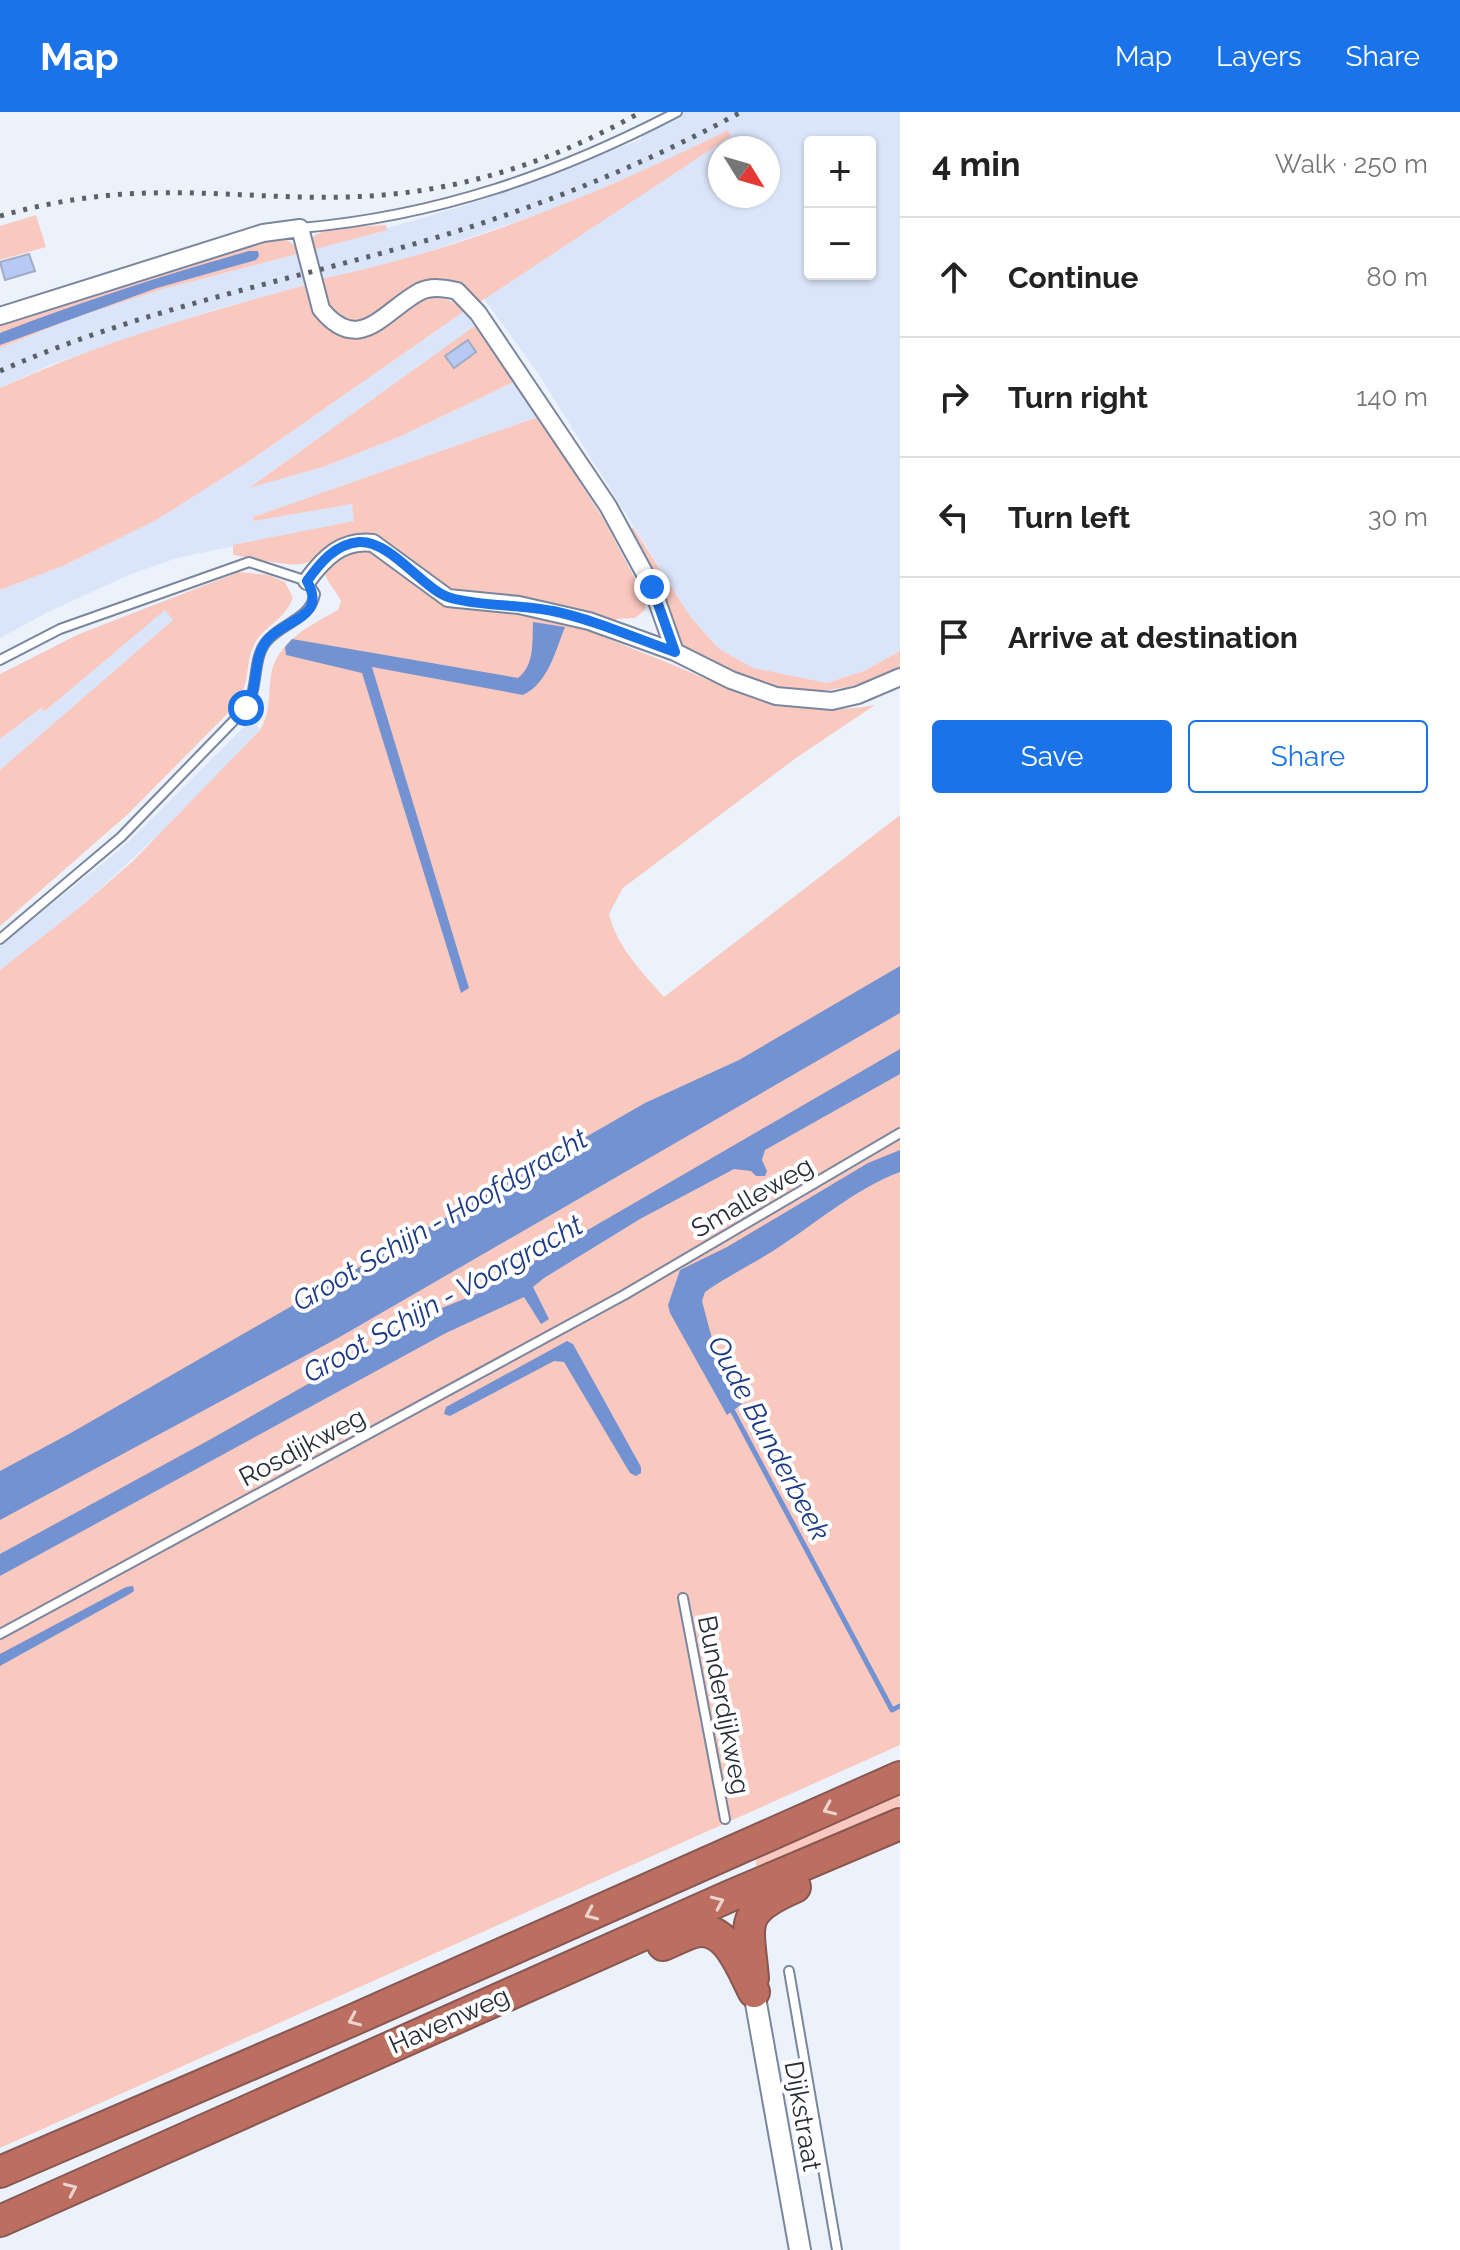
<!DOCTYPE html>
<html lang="en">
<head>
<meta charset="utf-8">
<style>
  :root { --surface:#fff; --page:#f2f2f2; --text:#222; --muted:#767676; --line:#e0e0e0; --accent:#1a73e8 }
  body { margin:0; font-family:Raleway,sans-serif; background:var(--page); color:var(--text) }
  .controls { position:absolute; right:24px; top:24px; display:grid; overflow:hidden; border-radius:8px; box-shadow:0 2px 6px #0004 }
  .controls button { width:72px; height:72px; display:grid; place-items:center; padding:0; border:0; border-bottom:2px solid var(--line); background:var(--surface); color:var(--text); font:40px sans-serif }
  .compass { position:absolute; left:708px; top:24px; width:72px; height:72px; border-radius:50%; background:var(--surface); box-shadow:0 2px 6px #0004; rotate:127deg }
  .stop { position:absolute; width:24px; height:24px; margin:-18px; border:6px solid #1a73e8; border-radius:50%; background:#fff }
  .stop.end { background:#1a73e8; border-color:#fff; box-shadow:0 2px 8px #0008 }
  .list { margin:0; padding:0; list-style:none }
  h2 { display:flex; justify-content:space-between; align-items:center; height:104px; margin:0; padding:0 32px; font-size:34px }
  h2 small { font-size:26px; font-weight:400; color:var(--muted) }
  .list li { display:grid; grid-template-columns:52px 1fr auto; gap:24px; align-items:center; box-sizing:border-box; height:120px; padding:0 32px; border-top:2px solid var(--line) }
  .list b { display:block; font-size:30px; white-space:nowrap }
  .list em { font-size:26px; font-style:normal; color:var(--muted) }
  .actions { display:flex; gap:16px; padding:24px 32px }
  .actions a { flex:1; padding:18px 0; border:2px solid var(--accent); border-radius:8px; text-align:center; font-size:28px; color:var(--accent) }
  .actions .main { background:var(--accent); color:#fff }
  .icon { flex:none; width:44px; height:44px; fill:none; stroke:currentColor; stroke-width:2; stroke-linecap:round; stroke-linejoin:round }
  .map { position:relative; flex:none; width:900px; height:2138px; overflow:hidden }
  header { display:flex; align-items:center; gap:48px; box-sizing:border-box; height:112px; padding:0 40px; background:var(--accent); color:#fff }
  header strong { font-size:38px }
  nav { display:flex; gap:44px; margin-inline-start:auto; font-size:28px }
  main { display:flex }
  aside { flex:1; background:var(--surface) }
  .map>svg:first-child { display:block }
  .built { fill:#dbe5f9; fill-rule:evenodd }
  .green { fill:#f9c9c0 }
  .water { fill:#7392d2 }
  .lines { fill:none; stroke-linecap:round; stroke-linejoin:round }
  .stream { stroke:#7392d2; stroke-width:5 }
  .building { fill:#b6caf3; stroke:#a0acc5; stroke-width:2 }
  .service-casing { stroke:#7a869e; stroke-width:12 }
  .minor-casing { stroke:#7a869e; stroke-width:20 }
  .tertiary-casing { stroke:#7a869e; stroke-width:24 }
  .motorway-casing { stroke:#885751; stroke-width:34 }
  .service { stroke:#fff; stroke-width:8 }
  .minor { stroke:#fff; stroke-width:16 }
  .tertiary { stroke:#fff; stroke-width:20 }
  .motorway { stroke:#bc6e60; stroke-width:30 }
  .rail { stroke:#5b616b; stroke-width:5; stroke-dasharray:4 8; stroke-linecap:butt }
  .oneway { stroke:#ebd4cf }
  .route { stroke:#1a73e8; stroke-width:10 }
  .labels { text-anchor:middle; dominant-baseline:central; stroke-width:8; stroke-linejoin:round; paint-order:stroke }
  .street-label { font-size:26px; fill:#272c36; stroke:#fff }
  .water-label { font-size:28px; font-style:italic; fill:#1c3a86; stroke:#fff }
</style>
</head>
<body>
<header>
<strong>Map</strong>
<nav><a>Map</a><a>Layers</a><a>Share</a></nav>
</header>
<main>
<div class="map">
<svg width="900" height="2138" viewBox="0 0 900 2138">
  <rect width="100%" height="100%" fill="#ecf2fc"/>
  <path class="built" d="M667 0H900V539L864 559 827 571 753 557 718 536 690 504 537 260 484 187 728 19 650 56 548 99 389 153 321 167 312 138 480 89 642 27 638 15ZM810 30H870V162H810ZM720 36H768V84H720Z
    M297 142 306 173 214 198 52 252 0 276V236L74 206 163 177Z
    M466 198 476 213 251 375 323 355 401 324 516 269 538 305 253 405 254 409 352 392 355 409 177 446 131 462 46 501 0 526V478L65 453 156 408 245 352Z
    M165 497 174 508 0 658V627L41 596 45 599Z
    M252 607 260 618 170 712 79 796 0 858V834L124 734Z"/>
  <path class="green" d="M728 18 731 24 480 190C469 181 458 168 442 169 437 170 430 175 426 177 384 199 334 240 321 167 464 137 597 83 728 18Z
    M36 103 46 135 0 148V114Z
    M386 113 387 118 312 138C311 133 309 130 313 125 321 115 372 114 386 113Z
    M284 126 294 133 297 142 163 177 74 206 0 236V209L263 129Z
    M306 173C312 195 317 212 338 222 378 242 399 190 432 186 445 184 456 191 466 198L245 352 156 408 65 453 0 478V276C98 231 202 201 306 173Z
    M476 213 516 269 401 324 323 355 249 376Z
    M538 305 604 408 645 486V498L635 506 616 507 609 527C632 537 655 545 678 555 749 585 797 607 875 593L796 646 623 776 609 802C617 835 642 860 664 885L900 703V1633L0 2036V858L79 796 133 749 260 618C271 599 268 584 271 563 276 530 312 512 338 498L341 489C336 478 328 473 325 461 336 443 349 440 368 435L365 423C341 428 325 446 302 452 290 455 248 445 233 443V433L354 409 352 392 254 409 253 405Z
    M633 415 690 504 718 536 753 556 827 571 864 559 900 539V555C856 581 797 586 749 569 728 561 707 550 686 541L652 462 628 421Z
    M239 460 268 463 285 470 293 486C283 510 265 513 255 531 244 551 252 568 236 593L128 702 0 814V658L173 508 165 498 45 599 41 596 0 627V562L79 522Z
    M900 1680V1694L756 1758V1744Z"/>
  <path class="water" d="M249 139H258L259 144 256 148 157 176 0 233V221C82 189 165 163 249 139Z
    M533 510 565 515C555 540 548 571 523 583L372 555 469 876 461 881 362 561 286 543 285 535 292 527 518 566C535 553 532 530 533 510Z
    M900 854V901L338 1226 0 1408V1359L69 1322 645 991 739 948Z
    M900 937V962L765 1038 762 1048 767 1059 765 1064H756L751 1059 734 1057 640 1107 544 1166 533 1175 549 1207 541 1212 524 1185 446 1221 0 1464V1442L211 1327 442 1196 479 1181Z
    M900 1038V1060C855 1077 819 1109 779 1135 755 1151 729 1163 705 1180L702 1189 719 1253 742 1292 727 1303 670 1201 668 1193 680 1158 727 1135 868 1051Z
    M567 1229 573 1232 641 1355V1361L636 1364 630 1361 564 1250 554 1249 450 1304 444 1302 446 1295Z
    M133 1474 134 1479 128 1483 0 1554V1542L126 1475Z"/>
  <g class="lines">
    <path class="stream" d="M731 1296 892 1598 900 1594"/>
  </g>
  <path class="building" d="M29 142 35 159 5 168 0 150Z
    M468 228 476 240 454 256 445 244Z"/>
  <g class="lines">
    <defs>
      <path id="service" d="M301 116C437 104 556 63 677 0
        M0 548 60 517 249 450 307 469 315 482C310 508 281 511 266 530 252 548 259 576 246 596L121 725 0 827
        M683 1486 725 1707
        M0 1522 624 1183 900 1021
        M789 1859 837 2138"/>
      <path id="minor" d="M0 204 263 121 300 116 321 197C359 244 384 199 419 180 431 174 444 176 457 179L478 201 608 394 652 475 675 540
        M307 469C324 446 342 427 373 431L448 486 519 493 589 509 675 540 731 568 776 584 832 589 858 583 900 565"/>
      <path id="tertiary" d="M754 1880 800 2138"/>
      <path id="motorway" d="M663 1833C673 1829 684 1823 694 1820 727 1811 742 1858 754 1880
        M753 1866C748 1810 738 1800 795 1775
        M0 2060 346 1911 900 1665
        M0 2109 730 1784 900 1712"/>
    </defs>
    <use href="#service" class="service-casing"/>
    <use href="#minor" class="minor-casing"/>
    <use href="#tertiary" class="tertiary-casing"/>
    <use href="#motorway" class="motorway-casing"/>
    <use href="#service" class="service"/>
    <use href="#minor" class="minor"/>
    <use href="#tertiary" class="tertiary"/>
    <use href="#motorway" class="motorway"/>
    <path class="rail" d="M0 104C49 90 100 82 150 81 215 79 280 87 345 85 451 83 549 52 641 0
      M0 259C138 198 284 170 428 128 536 96 642 54 741 0"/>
  </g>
  <defs><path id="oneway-chevron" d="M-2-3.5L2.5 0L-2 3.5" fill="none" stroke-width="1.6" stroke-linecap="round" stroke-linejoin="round" transform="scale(2)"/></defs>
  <g class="oneway">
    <use href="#oneway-chevron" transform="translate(829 1697) rotate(156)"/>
    <use href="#oneway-chevron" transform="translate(718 1790) rotate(-24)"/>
    <use href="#oneway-chevron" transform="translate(591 1802) rotate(156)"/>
    <use href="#oneway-chevron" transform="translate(354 1908) rotate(156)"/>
    <use href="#oneway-chevron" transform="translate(71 2077) rotate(-24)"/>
  </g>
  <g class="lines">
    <path class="route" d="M246 596C260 574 251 545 269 526 289 506 327 505 307 469 320 451 335 432 359 430 391 428 424 479 451 486 484 495 520 492 553 499 595 508 635 526 675 540L652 475"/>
  </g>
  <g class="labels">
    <g class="street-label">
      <text transform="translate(752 1085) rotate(-30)">Smalleweg</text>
      <text transform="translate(302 1335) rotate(-28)">Rosdijkweg</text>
      <text transform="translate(724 1593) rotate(79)">Bunderdijkweg</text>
      <text transform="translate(449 1908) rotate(-24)">Havenweg</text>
      <text transform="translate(803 2004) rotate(80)">Dijkstraat</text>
    </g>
    <g class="water-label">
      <text transform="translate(440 1108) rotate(-30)">Groot Schijn - Hoofdgracht</text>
      <text transform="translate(443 1187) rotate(-29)">Groot Schijn - Voorgracht</text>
      <text transform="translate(769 1326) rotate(62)">Oude Bunderbeek</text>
    </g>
  </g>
</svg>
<div class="controls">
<button>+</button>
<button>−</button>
</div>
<svg class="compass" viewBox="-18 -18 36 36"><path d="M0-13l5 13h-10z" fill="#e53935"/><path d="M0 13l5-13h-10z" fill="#767676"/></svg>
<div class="stop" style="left:246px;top:596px"></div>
<div class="stop end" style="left:652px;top:475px"></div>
</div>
<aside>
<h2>4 min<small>Walk · 250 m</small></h2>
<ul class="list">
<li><svg class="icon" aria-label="ahead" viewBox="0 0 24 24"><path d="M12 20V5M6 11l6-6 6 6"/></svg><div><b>Continue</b></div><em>80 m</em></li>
<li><svg class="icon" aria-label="right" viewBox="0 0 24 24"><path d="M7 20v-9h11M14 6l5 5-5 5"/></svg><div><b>Turn right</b></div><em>140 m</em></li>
<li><svg class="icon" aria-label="left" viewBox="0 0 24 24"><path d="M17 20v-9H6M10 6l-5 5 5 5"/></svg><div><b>Turn left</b></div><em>30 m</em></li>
<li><svg class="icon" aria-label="arrive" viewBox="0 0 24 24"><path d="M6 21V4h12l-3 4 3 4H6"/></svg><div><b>Arrive at destination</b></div></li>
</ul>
<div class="actions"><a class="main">Save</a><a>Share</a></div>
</aside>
</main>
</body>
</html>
